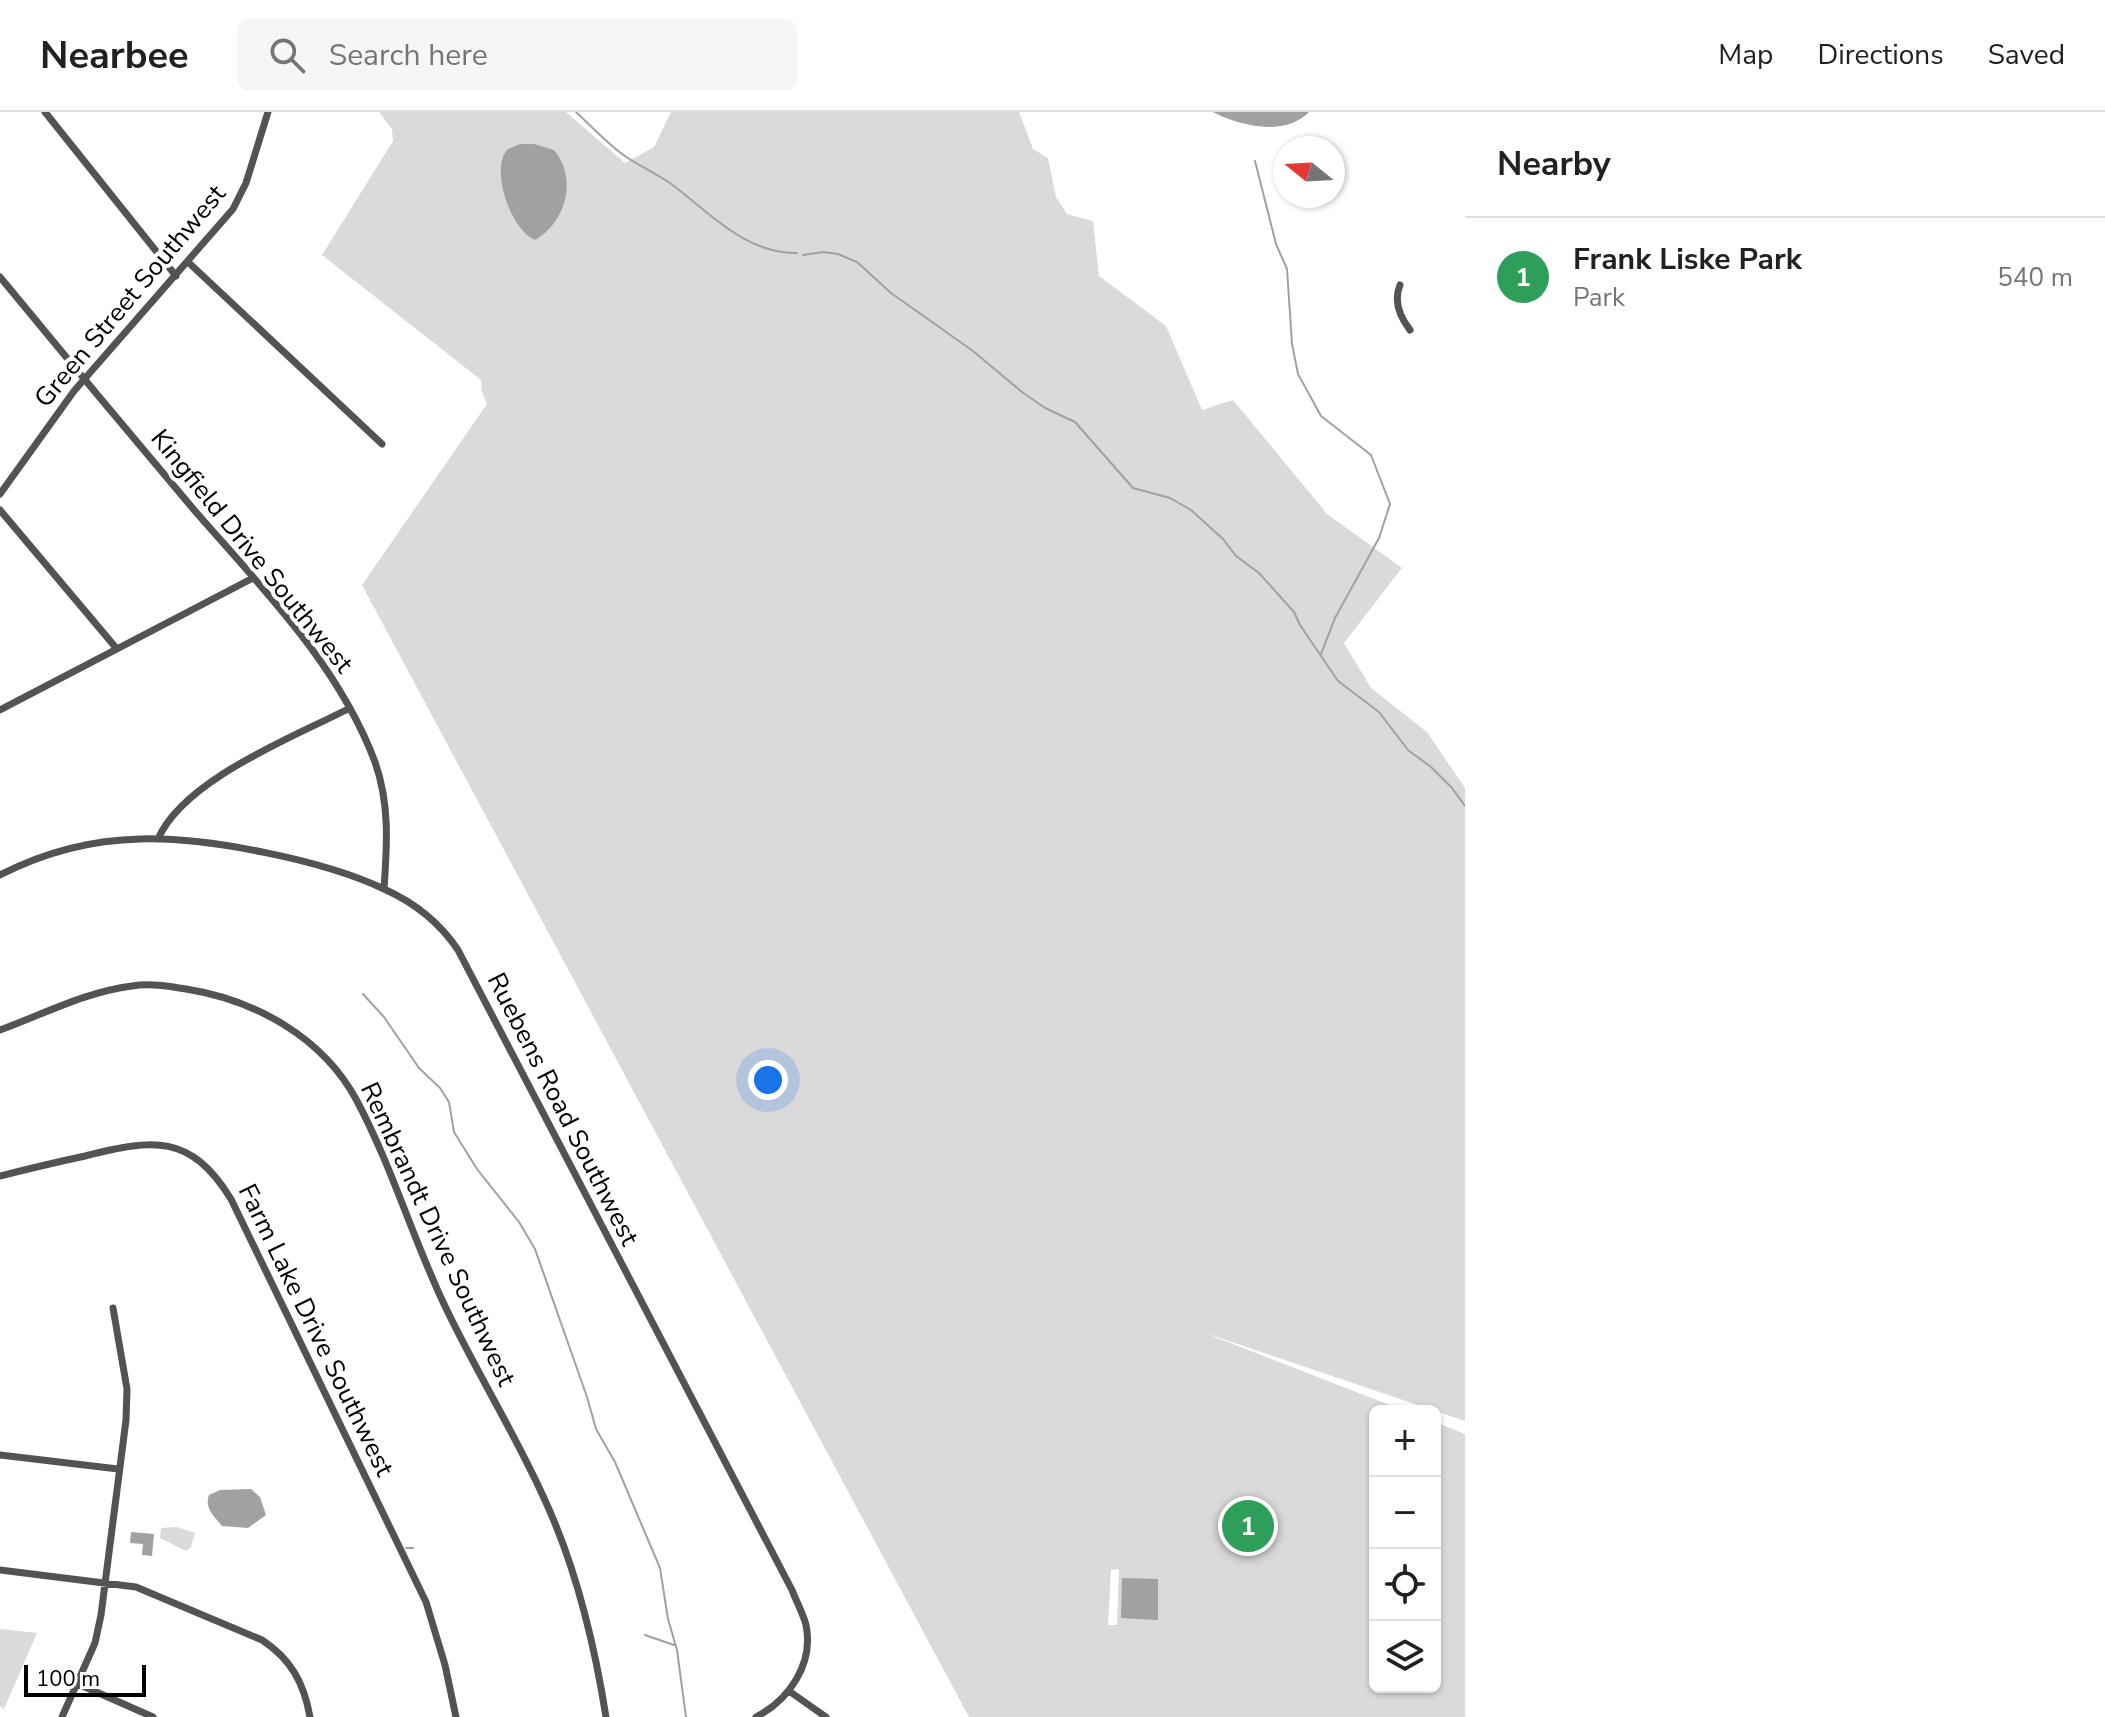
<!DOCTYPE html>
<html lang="en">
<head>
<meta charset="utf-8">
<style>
  :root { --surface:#fff; --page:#f6f6f6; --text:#202124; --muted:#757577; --line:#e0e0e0; --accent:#2563eb }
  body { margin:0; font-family:"Nunito Sans",sans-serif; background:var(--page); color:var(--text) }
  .controls { position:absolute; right:24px; bottom:24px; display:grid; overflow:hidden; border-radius:12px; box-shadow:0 2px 6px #0004 }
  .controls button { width:72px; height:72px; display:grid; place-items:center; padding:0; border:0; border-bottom:2px solid var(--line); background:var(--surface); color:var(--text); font:40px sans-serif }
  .compass { position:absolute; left:1273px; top:24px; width:72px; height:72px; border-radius:50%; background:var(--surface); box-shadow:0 2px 6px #0004; rotate:288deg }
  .scale { position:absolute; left:24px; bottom:20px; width:122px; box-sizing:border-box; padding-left:8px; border:4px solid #000; border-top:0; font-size:22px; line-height:28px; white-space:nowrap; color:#000; -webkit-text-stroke:6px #fff; paint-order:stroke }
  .you { position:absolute; left:768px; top:968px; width:28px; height:28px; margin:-20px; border:6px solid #fff; border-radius:50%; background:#1a73e8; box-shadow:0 0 0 12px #1a73e833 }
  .badge { display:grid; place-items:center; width:52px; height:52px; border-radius:50%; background:var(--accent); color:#fff; font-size:26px; font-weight:700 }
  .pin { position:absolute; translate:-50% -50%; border:4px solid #fff; box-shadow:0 2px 8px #0006 }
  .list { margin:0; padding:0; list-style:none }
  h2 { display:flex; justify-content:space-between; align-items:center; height:104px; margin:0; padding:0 32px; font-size:34px }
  h2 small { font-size:26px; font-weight:400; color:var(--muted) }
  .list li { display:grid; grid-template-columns:52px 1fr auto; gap:24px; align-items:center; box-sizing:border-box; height:120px; padding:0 32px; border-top:2px solid var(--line) }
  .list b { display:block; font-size:30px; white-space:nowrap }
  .list p { margin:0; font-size:26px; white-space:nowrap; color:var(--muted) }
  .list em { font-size:26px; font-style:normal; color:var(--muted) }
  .icon { flex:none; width:44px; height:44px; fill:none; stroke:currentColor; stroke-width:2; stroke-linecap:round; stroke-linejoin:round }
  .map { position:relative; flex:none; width:1465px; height:1605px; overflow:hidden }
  header { display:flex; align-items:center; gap:48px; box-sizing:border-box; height:112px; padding:0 40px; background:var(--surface); border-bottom:2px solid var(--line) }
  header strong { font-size:38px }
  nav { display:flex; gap:44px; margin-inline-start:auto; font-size:28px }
  .search { width:560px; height:72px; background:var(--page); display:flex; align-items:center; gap:20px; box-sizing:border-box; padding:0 28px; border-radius:12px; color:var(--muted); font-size:30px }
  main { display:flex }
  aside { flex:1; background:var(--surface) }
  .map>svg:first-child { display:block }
  .green { fill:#dadada; fill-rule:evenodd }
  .water { fill:#a1a1a1 }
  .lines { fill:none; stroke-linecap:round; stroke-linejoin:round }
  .stream { stroke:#a1a1a1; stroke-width:2 }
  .street { stroke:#535353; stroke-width:7 }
  .labels { text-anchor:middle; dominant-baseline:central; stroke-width:8; stroke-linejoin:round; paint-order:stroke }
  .street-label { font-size:26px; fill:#000; stroke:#fff }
</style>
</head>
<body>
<header>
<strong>Nearbee</strong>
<div class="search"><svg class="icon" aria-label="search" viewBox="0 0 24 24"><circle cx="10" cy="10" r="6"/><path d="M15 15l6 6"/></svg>Search here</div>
<nav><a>Map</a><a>Directions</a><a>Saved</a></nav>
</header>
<main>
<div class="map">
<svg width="1465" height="1605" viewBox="0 0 1465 1605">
  <rect width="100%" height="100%" fill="#fff"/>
  <path class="green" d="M379 0H566L625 51 654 35 671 0H1019L1033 37 1048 46 1056 85 1067 102 1093 109 1099 164 1166 214 1202 298 1233 288 1327 402 1402 456 1344 531 1371 576 1427 620 1465 676V1309L1202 1220 1405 1299H1375V1575H1435V1310L1465 1322V1605H969L362 473 487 292 482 280 481 268 322 143 393 29 392 17ZM1119 1457 1117 1513H1108L1111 1458Z
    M177 1415 195 1421 191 1435 186 1439 160 1426 161 1416Z
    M0 1517 37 1521 4 1597 0 1594Z"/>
  <path class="water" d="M1213 0H1309C1285 25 1240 14 1213 0Z
    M520 32H534L554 38C578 67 566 110 535 128 511 119 489 56 508 37 510 36 518 33 520 32Z
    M251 1377 260 1385 266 1403 248 1416 222 1414C214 1404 204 1396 209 1383L220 1378Z
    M131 1420 154 1422 152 1444 142 1443 143 1432 130 1431Z
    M1122 1466 1158 1467V1508L1121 1506Z"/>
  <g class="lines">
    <path class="stream" d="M576 0C591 14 605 29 622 42 637 53 654 60 670 71 708 99 745 142 797 141
      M1255 49 1276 132 1287 157 1292 232 1298 262 1321 304 1371 343 1390 392 1379 426 1335 506 1321 542
      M803 143 823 140 838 142 857 150 891 181 973 239 1022 280 1045 296 1075 310 1133 376 1170 386 1191 398 1223 427 1236 444 1259 461 1294 500 1300 513 1338 569 1379 600 1408 638 1431 655 1452 676 1465 694
      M363 882 384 905 419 956 440 976 449 990 454 1020 477 1057 519 1110 535 1137 587 1285 596 1317 615 1350 660 1456 668 1507 677 1538 686 1605
      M406 1436H413
      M645 1523 674 1533"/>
    <path class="street" d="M45 0 176 164
      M188 150 382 332
      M0 165C64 243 129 321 195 399 262 476 339 553 375 650 390 692 387 734 384 777
      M1400 173C1393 190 1400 205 1410 218
      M0 382 74 279 233 97 246 71 268 0
      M0 398 117 537
      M0 598 253 466
      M158 727C184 667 294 625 350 596
      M0 763C43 741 92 728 140 727 207 725 323 748 384 777 413 790 440 811 458 838L792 1478C796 1489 803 1501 806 1513 814 1552 789 1588 756 1605
      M0 918C44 902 85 880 132 874 149 871 168 874 186 877 255 888 323 925 357 989 391 1053 412 1124 443 1190 474 1256 513 1318 543 1384 576 1454 594 1529 606 1605
      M0 1064C28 1057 57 1050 85 1044 153 1027 190 1021 231 1087L426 1490 445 1553 456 1605
      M0 1343 118 1357
      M0 1458 136 1475 262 1528C291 1547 304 1571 310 1605
      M76 1571 153 1605
      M789 1579 826 1605
      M62 1605 95 1531 101 1503 126 1308 127 1277 113 1196"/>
  </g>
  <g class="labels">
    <g class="street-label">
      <text transform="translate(130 184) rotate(-50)">Green Street Southwest</text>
      <text transform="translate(252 439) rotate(51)">Kingfield Drive Southwest</text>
      <text transform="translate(563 997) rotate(63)">Ruebens Road Southwest</text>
      <text transform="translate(438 1122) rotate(65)">Rembrandt Drive Southwest</text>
      <text transform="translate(316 1218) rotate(64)">Farm Lake Drive Southwest</text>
    </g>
  </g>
</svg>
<div class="controls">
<button>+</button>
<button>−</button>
<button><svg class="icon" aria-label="locate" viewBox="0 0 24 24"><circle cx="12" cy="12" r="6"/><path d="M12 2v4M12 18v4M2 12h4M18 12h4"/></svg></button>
<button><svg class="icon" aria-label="layers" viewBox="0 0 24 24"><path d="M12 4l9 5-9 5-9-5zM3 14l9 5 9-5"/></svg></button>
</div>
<svg class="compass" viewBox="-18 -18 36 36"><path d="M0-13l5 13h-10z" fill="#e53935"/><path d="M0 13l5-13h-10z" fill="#757577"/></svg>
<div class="scale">100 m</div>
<div class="you"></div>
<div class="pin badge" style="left:1248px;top:1414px;background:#2e9e5b">1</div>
</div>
<aside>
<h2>Nearby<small></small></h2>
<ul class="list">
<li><span class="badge" style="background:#2e9e5b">1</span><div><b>Frank Liske Park</b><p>Park</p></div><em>540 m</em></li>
</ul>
</aside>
</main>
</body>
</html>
